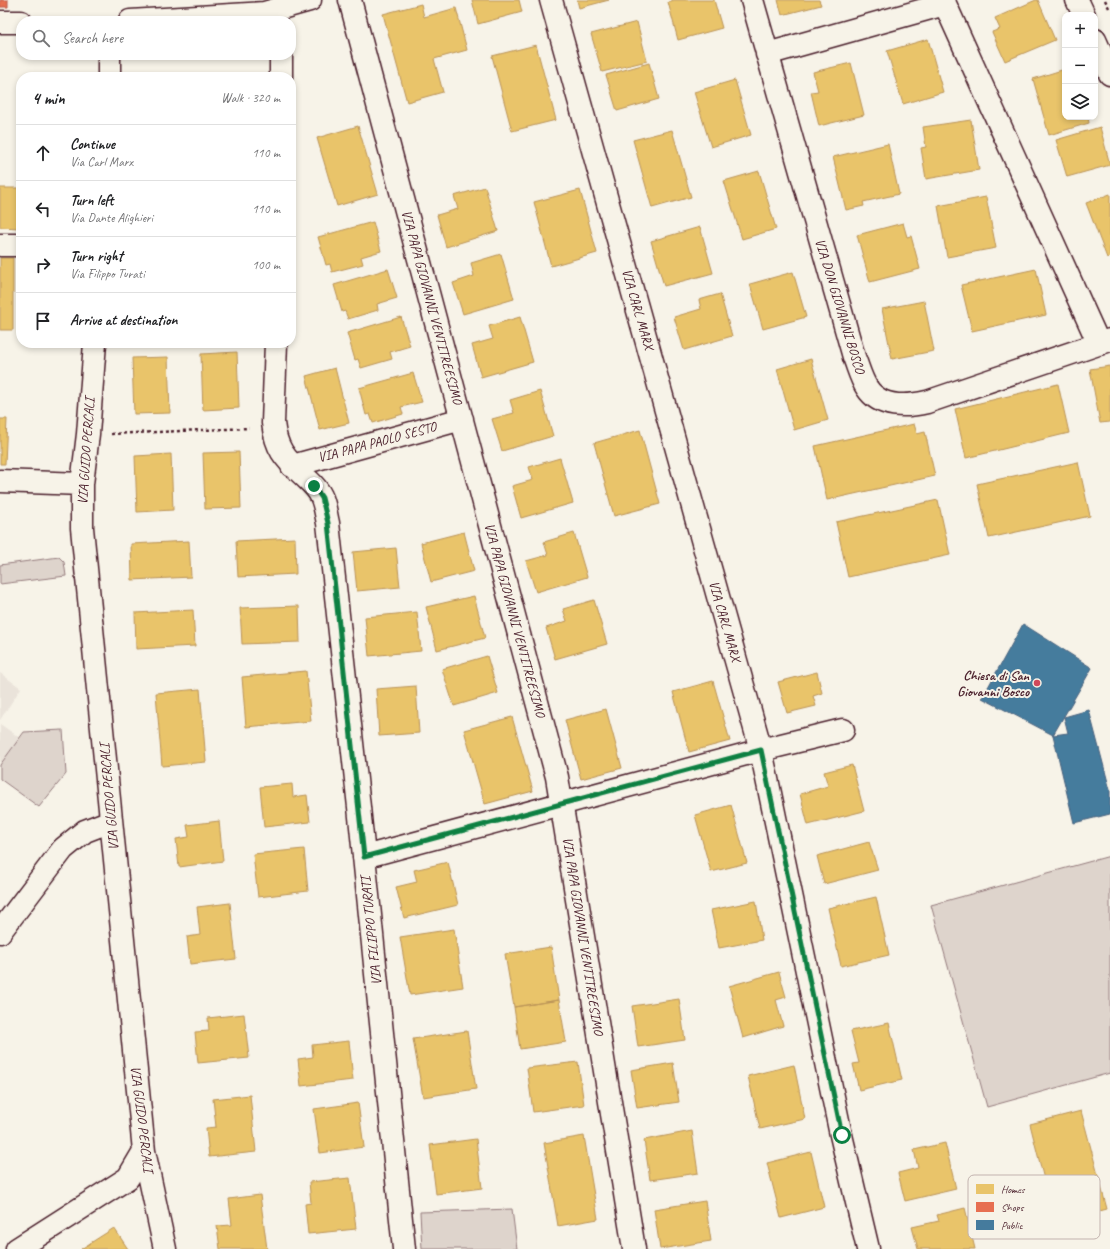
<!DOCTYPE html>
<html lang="en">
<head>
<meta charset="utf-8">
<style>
  :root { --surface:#fff; --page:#f2f2f2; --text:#202124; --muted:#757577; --line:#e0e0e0 }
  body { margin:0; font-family:Caveat,sans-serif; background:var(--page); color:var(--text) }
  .controls { position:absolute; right:12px; top:12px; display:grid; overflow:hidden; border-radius:8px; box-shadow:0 2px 6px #0003 }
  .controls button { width:36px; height:36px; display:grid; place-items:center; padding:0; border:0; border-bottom:1px solid var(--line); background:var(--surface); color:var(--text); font:20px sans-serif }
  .stop { position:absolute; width:12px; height:12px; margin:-9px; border:3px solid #0b8043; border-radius:50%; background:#fff }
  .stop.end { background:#0b8043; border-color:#fff; box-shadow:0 1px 4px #0008 }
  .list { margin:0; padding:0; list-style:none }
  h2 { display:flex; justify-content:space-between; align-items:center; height:52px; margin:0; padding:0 16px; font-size:17px }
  h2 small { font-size:13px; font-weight:400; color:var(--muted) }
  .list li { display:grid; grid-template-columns:26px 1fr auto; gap:12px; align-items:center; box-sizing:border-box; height:56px; padding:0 16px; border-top:1px solid var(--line) }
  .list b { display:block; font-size:15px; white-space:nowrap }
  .list p { margin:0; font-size:13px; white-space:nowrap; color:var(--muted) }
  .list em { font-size:13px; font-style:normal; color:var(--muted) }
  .icon { flex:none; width:22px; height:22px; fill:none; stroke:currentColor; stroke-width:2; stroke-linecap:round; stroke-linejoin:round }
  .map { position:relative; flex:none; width:1110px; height:1249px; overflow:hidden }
  .search { position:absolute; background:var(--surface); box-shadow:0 2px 6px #0003; left:16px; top:16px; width:280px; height:44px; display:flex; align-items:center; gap:10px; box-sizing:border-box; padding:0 14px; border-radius:16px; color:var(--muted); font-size:15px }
  .panel { position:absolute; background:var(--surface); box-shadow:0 2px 6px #0003; left:16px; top:72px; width:280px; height:276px; border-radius:16px }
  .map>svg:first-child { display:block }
  .built { fill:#eae3da }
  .green { fill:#ded4cc; stroke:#947a7c }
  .homes { fill:#e9c46a; stroke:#b99257 }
  .shops { fill:#e76f51; stroke:#b85746 }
  .public { fill:#457b9d; stroke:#465f7b }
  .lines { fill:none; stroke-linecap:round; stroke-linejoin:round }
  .minor-casing { stroke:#4a1f2b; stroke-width:25 }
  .path { stroke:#4a1f2b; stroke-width:2.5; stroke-dasharray:3 3; stroke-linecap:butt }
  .minor { stroke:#f7f3e8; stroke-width:22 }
  .route { stroke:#0b8043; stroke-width:5 }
  .poi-dot { fill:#d1495b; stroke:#f7f3e8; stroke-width:1.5 }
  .labels { text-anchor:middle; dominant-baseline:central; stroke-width:4; stroke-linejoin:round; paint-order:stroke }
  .street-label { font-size:14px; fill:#4a1f2b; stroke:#f7f3e8 }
  .poi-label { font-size:14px; font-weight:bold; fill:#4a1f2b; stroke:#f7f3e8; text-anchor:end }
  .key { fill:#f7f3e8; stroke:#c3b3af; stroke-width:1 }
  .key-label { font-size:11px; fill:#4a1f2b }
</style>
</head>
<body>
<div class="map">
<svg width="1110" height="1249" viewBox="0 0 1110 1249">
  <rect width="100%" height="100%" fill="#f7f3e8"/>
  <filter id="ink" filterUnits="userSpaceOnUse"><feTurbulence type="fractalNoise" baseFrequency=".025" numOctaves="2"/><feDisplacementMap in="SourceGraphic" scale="8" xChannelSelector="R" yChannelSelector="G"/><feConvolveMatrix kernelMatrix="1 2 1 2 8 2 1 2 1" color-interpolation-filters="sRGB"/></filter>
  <g filter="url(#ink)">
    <path class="built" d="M0 673 21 688 0 720Z
      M0 724 20 738 0 765Z"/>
    <path class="green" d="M59 557 64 562 66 576 0 584V565Z
      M63 730 66 774 39 807 0 779V765L24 732Z
      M1110 856V1073L987 1107 931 905Z
      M512 1209 517 1249H422L420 1212Z"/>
    <path class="homes" d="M472 0H519L522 12 478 24Z
      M577 0H609L579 8Z
      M674 0H714L722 28 678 40 668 2Z
      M778 0H819L821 5 782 15Z
      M1036 0H1038L1055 40 1005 61 992 32 1000 29 995 18Z
      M421 4 424 17 456 8 467 50 434 59 443 92 407 102 383 14Z
      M637 22 647 61 602 72 591 34Z
      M928 39 943 92 903 104 887 51Z
      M536 45 556 120 512 131 492 56Z
      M649 63 659 99 617 111 606 75Z
      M851 63 864 115 819 126 811 92 818 91 813 72Z
      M1065 69V117H1088L1089 123 1049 135 1033 79Z
      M735 80 751 135 711 147 694 92Z
      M971 120 979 170 926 179 921 148 926 147 923 127Z
      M358 126 378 194 337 206 317 138Z
      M1100 127 1110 165 1067 177 1056 140Z
      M672 130 691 197 652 208 633 140Z
      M888 144 899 194 863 202 864 206 846 210 833 157Z
      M759 171 776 229 742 239 724 181Z
      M485 187 498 231 446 247 437 215 458 209 454 196Z
      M0 188H20L19 228 0 227Z
      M580 190 597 253 551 266 534 202Z
      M1110 194V257L1107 258 1086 203Z
      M986 197 996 248 947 257 938 206Z
      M373 222 381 251 361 257 363 264 332 272 330 264 326 265 318 237Z
      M903 223 907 237 911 236 920 269 870 282 857 235Z
      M700 227 713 273 664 286 651 241Z
      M501 254 514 299 463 314 453 283 474 276 471 263Z
      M0 258H13V330H0Z
      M388 269 397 298 377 304 378 310 348 319 345 311 342 312 334 285Z
      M1036 269 1046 315 972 331 961 285Z
      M793 272 806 317 763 329 750 284Z
      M720 294 732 336 684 350 674 317 701 309 699 300Z
      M924 301 934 351 892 359 882 309Z
      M401 317 410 346 390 352 392 359 361 368 358 359 355 360 347 333Z
      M520 317 533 362 481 377 472 345 493 339 489 326Z
      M237 352 239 408 203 410 201 354Z
      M168 357 170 413 134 414 132 358Z
      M811 359 828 420 794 430 777 369Z
      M1110 366V422L1100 423 1090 369Z
      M335 368 349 423 320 430 306 376Z
      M413 373 422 402 401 407 403 414 373 423 370 414 366 415 359 388Z
      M1058 384 1069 433 966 458 955 409Z
      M540 391 553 436 502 451 492 419 514 413 510 400Z
      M0 419H7L5 464H0Z
      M914 424 917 434 925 432 935 476 827 500 815 446Z
      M640 430 660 504 614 516 594 443Z
      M239 452 241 508 205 509 203 453Z
      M171 454 173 510 137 512 135 456Z
      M560 458 573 503 521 518 512 486 533 480 529 467Z
      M1078 462 1090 516 989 538 977 484Z
      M938 500 950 555 848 577 836 522Z
      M464 532 474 571 431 582 421 543Z
      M574 533 587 577 536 592 526 561 548 555 544 542Z
      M295 538 296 574 238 577 236 541Z
      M189 541 191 577 132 580 131 544Z
      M396 548 400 587 357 591 353 552Z
      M474 596 485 638 437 650 426 607Z
      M594 600 607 644 555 659 546 628 567 621 563 609Z
      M299 606 300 642 242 644 240 608Z
      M193 610 195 646 136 649 135 613Z
      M417 612 421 651 369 656 365 617Z
      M487 656 498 693 454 706 442 669Z
      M306 671 311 721 246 727 242 677Z
      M817 672 822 693 813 696 816 706 787 713 778 682Z
      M713 681 730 741 689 752 673 692Z
      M416 686 419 733 379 736 376 689Z
      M200 689 206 762 162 766 156 693Z
      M606 709 622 768 581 779 565 720Z
      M512 717 533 791 485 804 464 730Z
      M852 765 864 811 808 825 800 794 828 786 824 772Z
      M292 784 293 797 307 795 310 822 264 827 260 787Z
      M731 805 747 863 711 872 695 815Z
      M219 821 223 861 179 867 176 839 189 837 187 825Z
      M869 842 878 870 824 884 817 856Z
      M304 849 308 891 258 897 253 854Z
      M448 862 458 905 404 918 396 887 417 882 414 870Z
      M876 897 889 955 841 966 828 908Z
      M756 901 762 940 719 948 711 910Z
      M230 903 236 959 190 964 187 937 200 935 197 907Z
      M454 929 463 987 410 995 400 937Z
      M551 947 559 1000 514 1007 505 954Z
      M779 972 786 997 776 1000 783 1026 743 1038 729 986Z
      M679 999 685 1040 638 1047 632 1006Z
      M559 1000 566 1042 520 1049 514 1007Z
      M244 1014 249 1058 198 1063 195 1032 209 1031 208 1018Z
      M889 1023 902 1080 859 1090 853 1064 859 1063 851 1031Z
      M467 1031 476 1089 423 1097 413 1039Z
      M349 1041 353 1080 301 1086 298 1059 313 1057 312 1045Z
      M578 1062 584 1105 533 1112 527 1068Z
      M673 1063 679 1102 637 1108 631 1070Z
      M794 1065 805 1119 760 1129 748 1076Z
      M250 1095 256 1152 209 1157 206 1128 216 1127 213 1099Z
      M358 1103 364 1147 320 1153 314 1109Z
      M1081 1111 1107 1209 1055 1223 1030 1124Z
      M692 1131 698 1173 650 1180 644 1140Z
      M584 1136 598 1219 558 1226 544 1143Z
      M476 1139 482 1188 436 1194 430 1145Z
      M945 1143 956 1189 905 1201 898 1173 918 1168 914 1150Z
      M811 1152 824 1207 781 1218 767 1163Z
      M350 1178 356 1229 308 1234 305 1204 311 1203 309 1182Z
      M260 1195 267 1249H220L217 1226 232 1225 229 1199Z
      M705 1201 711 1241 660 1249 654 1209Z
      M965 1208 975 1249H918L912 1227 939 1221 937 1215Z
      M114 1228 128 1249H81Z"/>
    <path class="shops" d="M0 0H8V7H0Z"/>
    <path class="public" d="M1023 624 1092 668 1053 735 982 698Z
      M1089 710 1110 790V814L1074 823 1053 735 1068 733 1064 717Z"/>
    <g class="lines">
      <defs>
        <path id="minor" d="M350 0 557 777 634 1249
          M551 0 761 750 841 1135 868 1249
          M752 0 854 357C858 367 861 379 867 388 880 408 906 407 927 402L1110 340
          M1077 0 1084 15
          M130 21 264 13 310 0
          M0 22H21
          M1095 40 1110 74
          M767 54 945 4 1099 344
          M281 55V77
          M109 77V55
          M0 245H21
          M95 343 88 434 82 484V528L144 1151 165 1249
          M276 343 273 423C276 448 284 458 303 475 310 482 317 487 321 496 325 504 326 515 328 523L359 807 404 1249
          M292 466 462 419
          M0 481 82 484
          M364 857 761 750 843 730
          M0 932 63 849 85 831 111 821
          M17 1249 128 1178 144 1151"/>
      </defs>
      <use href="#minor" class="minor-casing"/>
      <path class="path" d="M1105 0 1110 10
        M111 434 249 428"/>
      <use href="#minor" class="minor"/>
    </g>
  </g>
  <g class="lines" filter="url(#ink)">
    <path class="route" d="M314 486 322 498 328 523 364 857 761 750 842 1135"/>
  </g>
  <circle class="poi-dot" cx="1037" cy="683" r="4"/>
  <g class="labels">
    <g class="street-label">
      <text transform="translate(840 306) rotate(73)">VIA DON GIOVANNI BOSCO</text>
      <text transform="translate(432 307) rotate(75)">VIA PAPA GIOVANNI VENTITREESIMO</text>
      <text transform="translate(638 309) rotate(74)">VIA CARL MARX</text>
      <text transform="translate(377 442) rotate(-15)">VIA PAPA PAOLO SESTO</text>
      <text transform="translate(86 451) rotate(-86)">VIA GUIDO PERCALI</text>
      <text transform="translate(515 620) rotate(75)">VIA PAPA GIOVANNI VENTITREESIMO</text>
      <text transform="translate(725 621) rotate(74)">VIA CARL MARX</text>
      <text transform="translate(109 797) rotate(-95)">VIA GUIDO PERCALI</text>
      <text transform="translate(371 931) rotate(-96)">VIA FILIPPO TURATI</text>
      <text transform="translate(583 936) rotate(81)">VIA PAPA GIOVANNI VENTITREESIMO</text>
      <text transform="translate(142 1119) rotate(83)">VIA GUIDO PERCALI</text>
    </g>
    <g class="poi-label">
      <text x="1029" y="675">Chiesa di San<tspan x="1029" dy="16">Giovanni Bosco</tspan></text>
    </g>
  </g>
  <rect x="968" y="1175" width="132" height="64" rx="6" class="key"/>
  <rect x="976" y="1184" width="18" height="10" fill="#e9c46a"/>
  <rect x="976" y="1202" width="18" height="10" fill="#e76f51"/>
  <rect x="976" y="1220" width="18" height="10" fill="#457b9d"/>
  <g class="key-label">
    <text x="1001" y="1193">Homes</text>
    <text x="1001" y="1211">Shops</text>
    <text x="1001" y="1229">Public</text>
  </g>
</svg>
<div class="controls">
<button>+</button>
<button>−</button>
<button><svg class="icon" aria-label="layers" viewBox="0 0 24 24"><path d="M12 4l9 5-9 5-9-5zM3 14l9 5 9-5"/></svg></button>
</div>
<div class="stop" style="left:842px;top:1135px"></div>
<div class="stop end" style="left:314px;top:486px"></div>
<div class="search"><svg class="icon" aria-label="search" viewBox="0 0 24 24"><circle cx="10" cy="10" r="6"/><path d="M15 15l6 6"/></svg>Search here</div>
<section class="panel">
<h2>4 min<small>Walk · 320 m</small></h2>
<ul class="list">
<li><svg class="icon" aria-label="ahead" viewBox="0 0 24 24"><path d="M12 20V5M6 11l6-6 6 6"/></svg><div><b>Continue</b><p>Via Carl Marx</p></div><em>110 m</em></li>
<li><svg class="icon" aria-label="left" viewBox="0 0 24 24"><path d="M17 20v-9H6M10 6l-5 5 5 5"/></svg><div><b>Turn left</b><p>Via Dante Alighieri</p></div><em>110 m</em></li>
<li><svg class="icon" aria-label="right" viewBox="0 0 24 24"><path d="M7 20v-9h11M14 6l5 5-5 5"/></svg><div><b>Turn right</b><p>Via Filippo Turati</p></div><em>100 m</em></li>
<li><svg class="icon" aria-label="arrive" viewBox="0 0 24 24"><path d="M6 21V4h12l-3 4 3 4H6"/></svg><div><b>Arrive at destination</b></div></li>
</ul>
</section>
</div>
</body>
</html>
